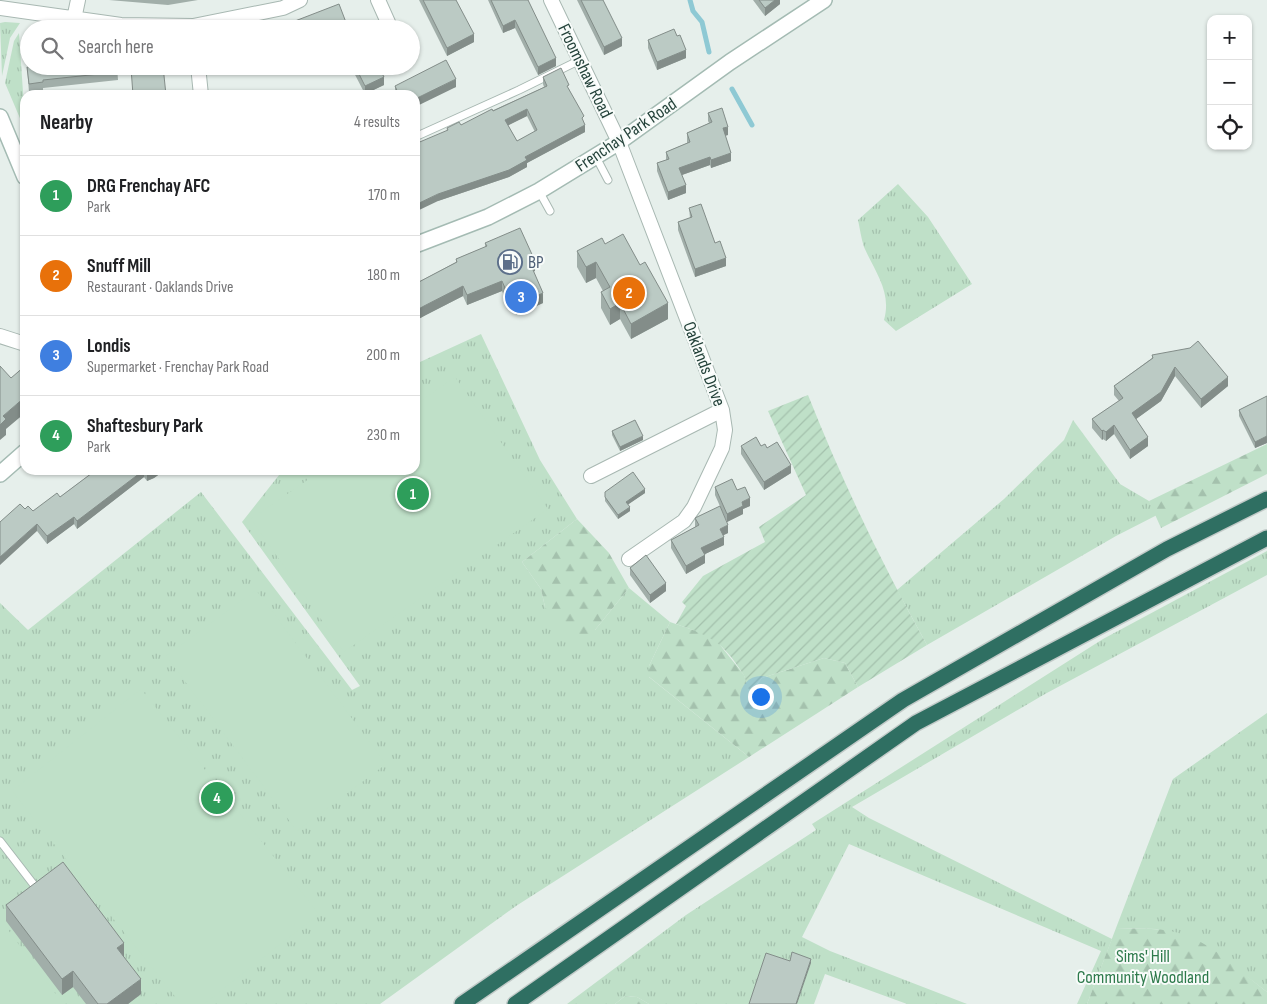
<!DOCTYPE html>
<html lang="en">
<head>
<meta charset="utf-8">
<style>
  :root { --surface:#fff; --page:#f2f2f2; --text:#202124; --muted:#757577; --line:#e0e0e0; --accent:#7f4e3f }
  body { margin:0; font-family:"Sofia Sans Condensed",sans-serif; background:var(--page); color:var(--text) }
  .controls { position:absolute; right:15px; top:15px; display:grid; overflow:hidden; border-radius:10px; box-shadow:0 1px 4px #0004 }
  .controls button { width:45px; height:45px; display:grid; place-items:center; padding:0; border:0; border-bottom:1px solid var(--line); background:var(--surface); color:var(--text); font:25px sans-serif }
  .you { position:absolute; left:760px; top:696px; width:18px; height:18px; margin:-12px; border:4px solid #fff; border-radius:50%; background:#1a73e8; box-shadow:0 0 0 8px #1a73e833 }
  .badge { display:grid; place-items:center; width:32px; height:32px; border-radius:50%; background:var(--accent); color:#fff; font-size:16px; font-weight:700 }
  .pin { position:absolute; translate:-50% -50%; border:2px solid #fff; box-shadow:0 1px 5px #0006 }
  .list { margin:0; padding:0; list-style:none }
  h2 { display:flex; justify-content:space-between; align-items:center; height:65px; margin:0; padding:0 20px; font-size:21px }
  h2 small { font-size:16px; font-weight:400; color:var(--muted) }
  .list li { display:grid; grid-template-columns:32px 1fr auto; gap:15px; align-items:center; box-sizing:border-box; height:80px; padding:0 20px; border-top:1px solid var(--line) }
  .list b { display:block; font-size:19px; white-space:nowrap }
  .list p { margin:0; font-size:16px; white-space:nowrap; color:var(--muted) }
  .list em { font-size:16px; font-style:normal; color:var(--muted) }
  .icon { flex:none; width:28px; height:28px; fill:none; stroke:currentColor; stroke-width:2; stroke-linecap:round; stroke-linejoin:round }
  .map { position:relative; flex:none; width:1267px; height:1004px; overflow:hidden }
  .search { position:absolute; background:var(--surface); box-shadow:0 1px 4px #0004; left:20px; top:20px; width:400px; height:55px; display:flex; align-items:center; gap:12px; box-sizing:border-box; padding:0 18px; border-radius:28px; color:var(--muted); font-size:19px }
  .panel { position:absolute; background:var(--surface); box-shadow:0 1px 4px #0004; left:20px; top:90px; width:400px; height:385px; border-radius:15px }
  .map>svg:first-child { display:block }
  .grass { fill:url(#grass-tufts) }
  .forest { fill:url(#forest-firs) }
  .garden { fill:url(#garden-furrows) }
  .pitch { fill:#bfe0c8 }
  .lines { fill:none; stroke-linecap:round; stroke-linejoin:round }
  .stream { stroke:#8ec9d4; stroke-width:5 }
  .lane-casing { stroke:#a8b8b2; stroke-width:9 }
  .street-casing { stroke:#a8b8b2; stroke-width:16 }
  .secondary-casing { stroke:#a4bbb3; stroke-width:18 }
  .highway-casing { stroke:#c2cac8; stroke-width:18 }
  .lane { stroke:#fff; stroke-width:7 }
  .street { stroke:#fff; stroke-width:14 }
  .secondary { stroke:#fff; stroke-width:15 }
  .highway { stroke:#2f6f62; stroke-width:15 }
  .wall { fill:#a1aea9; fill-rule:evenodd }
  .shaded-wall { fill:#838d89 }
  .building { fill:#bbcac4; stroke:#838d89; fill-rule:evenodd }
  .labels { text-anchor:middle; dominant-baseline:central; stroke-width:4; stroke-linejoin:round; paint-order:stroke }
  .street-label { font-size:18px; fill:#24423a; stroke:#f7fbf9 }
  .service-label { font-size:18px; fill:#4e5e75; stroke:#f7fbf9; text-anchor:start }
  .park-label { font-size:18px; fill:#2d7a4b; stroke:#f7fbf9 }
</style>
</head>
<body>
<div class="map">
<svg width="1267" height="1004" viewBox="0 0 1267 1004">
  <defs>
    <pattern id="grass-tufts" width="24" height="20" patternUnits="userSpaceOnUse" patternTransform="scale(1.25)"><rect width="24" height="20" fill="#bfe0c8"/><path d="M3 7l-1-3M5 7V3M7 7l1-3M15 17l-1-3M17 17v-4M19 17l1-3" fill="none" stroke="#a4c1ad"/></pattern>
    <pattern id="forest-firs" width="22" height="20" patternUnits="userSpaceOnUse" patternTransform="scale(1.25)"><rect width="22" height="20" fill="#bfe0c8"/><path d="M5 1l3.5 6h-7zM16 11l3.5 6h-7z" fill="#a4c1ad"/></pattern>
    <pattern id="garden-furrows" width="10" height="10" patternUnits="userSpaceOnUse" patternTransform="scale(1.25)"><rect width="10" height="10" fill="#bfe0c8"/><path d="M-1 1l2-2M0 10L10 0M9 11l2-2" fill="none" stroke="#a4c1ad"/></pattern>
  </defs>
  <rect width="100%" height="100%" fill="#e6efeb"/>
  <path class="grass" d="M5 22 20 23 10 38 2 76 0 23Z
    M19 33 25 122 22 123 5 83 14 41Z
    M898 184 928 217 972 284 896 331 884 320C892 292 875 272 864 247 861 238 860 229 858 220Z
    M481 334 540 460 577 519 522 562 541 589 545 607 595 630 629 588 670 622 649 666V677L749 757 516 906 380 1004H0V603L28 630 201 492 352 690 360 686 242 522 283 470H415V367L420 362Z
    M1073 420 1120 484 1149 501 1157 515 1116 536 927 645 897 590 1004 499 1064 440Z
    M1267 551V575L1045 694 852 807 869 818 1112 939 1087 1004H1077L1101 951 849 844 802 937 830 951 967 1004H907L825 974 814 1004H649L637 997 625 996 615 1004H567L686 915 816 830 812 824 1103 639Z
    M1267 713V992L1215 952 1157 929 1116 928 1173 779Z"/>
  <path class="forest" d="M1267 444V474L1161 528 1149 501Z
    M577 519 609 553 629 588 595 630 584 638 562 632 545 607 541 589 522 562Z
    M670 622 702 633 716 640 744 675 747 684 753 689 762 678 824 658 845 663 858 687 749 757 648 676 649 666Z
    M1116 928C1139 929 1164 927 1185 935 1216 946 1242 973 1267 992V1004H1087Z
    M625 996 637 997 649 1004H615Z"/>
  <path class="garden" d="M808 395C842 481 882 564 927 645L858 687 845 663 824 658 762 678 751 691C745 687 747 680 743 674 723 642 711 636 676 624L686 606 682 602 703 576 765 542 759 527 806 495 768 411Z"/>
  <path class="pitch" d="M455 377 548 509 344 652 251 519 322 470H415V405Z
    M256 590 386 764 297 831 166 656Z
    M141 689 319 914 204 1004H181L12 791Z
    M0 919 63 1004H0Z"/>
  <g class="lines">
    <path class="stream" d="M690 0 693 11 702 22 709 52
      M732 89 752 125"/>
    <defs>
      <path id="lane" d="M415 137 519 90 580 60
        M596 157 608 180
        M539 191 550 211
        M0 841 34 885"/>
      <path id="street" d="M378 0 391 29
        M551 0 619 142 722 410 725 430 722 448 694 507 684 521 629 559
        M0 8 121 25 193 26 283 8 300 0
        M74 19 78 0
        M198 66 201 95
        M0 336 25 344
        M591 476 722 410"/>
      <path id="secondary" d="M0 117 25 177
        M415 245 488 217 539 191 619 142 730 62 824 0
        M0 474 25 452"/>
      <path id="highway" d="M462 1004 903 700 1167 549 1267 499
        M515 1004 916 723 1267 538"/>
    </defs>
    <use href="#lane" class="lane-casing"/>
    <use href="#street" class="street-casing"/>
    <use href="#secondary" class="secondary-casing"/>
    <use href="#highway" class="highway-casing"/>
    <use href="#lane" class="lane"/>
    <use href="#street" class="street"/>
    <use href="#secondary" class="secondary"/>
    <use href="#highway" class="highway"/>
  </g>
  <path class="wall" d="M109 0H198L168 5Z
    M419 0H456L474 42 447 56Z
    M488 0H528L556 66 538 75 515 28 503 33Z
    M577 0H603L622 46 604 55Z
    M753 0H780V4L765 16Z
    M648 40 686 58 657 70 648 48Z
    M32 66H117L118 80 43 88V90L29 92 27 67H32Z
    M352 66H378L384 85 365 94 352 69Z
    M543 77 569 89 584 123 585 132 527 163V167L509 177 438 201 447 128 461 125 544 87 543 84ZM527 116 535 132 517 141 508 125Z
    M395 86 456 87 415 95H395Z
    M708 113 728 135 725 136 731 161 711 168 710 165 682 175 686 193 668 200 657 171V163L666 160V152L687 143V133L709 123 708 121Z
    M689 208 715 243 726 266 695 277 678 230V222L690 218Z
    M485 243 535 271H533L543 303 516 315 511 303 508 305 502 291 467 305 463 296 424 316 415 321V284L456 262V259L485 247Z
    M605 244 668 319 631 339 620 319 610 325 601 308V292L603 291 596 278 586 283 577 267V251Z
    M1152 355 1228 386 1201 408 1175 376 1161 401 1136 419 1148 446 1130 459 1114 434 1106 441 1103 439 1102 440 1092 428V419L1119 401 1114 395V386L1152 358Z
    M1267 396V443L1255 448 1239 416V410Z
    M612 431 643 440 620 451 612 435Z
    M741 446H761L767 448 791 473 764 490 741 454Z
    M96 470H165L154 478 147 481 144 477 77 529 74 524 47 544 37 531 25 509 33 511 60 497Z
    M715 487 737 490 750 506 743 509V514L727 522 715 495Z
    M605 492 645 493 628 504 630 511 618 519 605 501Z
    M695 518 728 533 723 535 724 545 705 554V563L686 574 671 548V540L695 527Z
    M630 568 666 591 650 603 630 575Z
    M6 905 124 957 141 994 128 1004H86L73 987 62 995 6 921Z"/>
  <path class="shaded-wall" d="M775 0H780V4L765 16V8Z
    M515 20V28L503 33V26Z
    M347 25V29H337Z
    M474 34V42L447 56V48Z
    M622 38V46L604 55V47Z
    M686 50V58L657 70V62Z
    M556 58V66L538 75V67Z
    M384 77V85L365 94V86Z
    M456 79V87L415 107V99Z
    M527 109V116L505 127V120Z
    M585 125V132L527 163V167L509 177 438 201 415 212V205L438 194 525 157Z
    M728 127V135L723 136V128Z
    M731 153V161L711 168V160Z
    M710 157V165L679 176V168Z
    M686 185V193L668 200V192Z
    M726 258V266L695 277V269Z
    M535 261V271L530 273V263Z
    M596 262V278L586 283V267Z
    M502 281V291L467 305V295Z
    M463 286V296L424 316 415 321V311L424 306Z
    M511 293V303L508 305V295Z
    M543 293V303L516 315V305Z
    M620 303V319L610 325V309Z
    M668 303V319L631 339V324Z
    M1175 367V376L1161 401 1132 422V413Z
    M1228 377V386L1201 408V399Z
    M25 397V413L6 429V435L0 440V425L3 416Z
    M1114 425V434L1106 441V432Z
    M1103 430V439L1102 440V431Z
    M643 436V440L620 451V447Z
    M1267 436V443L1255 448V442Z
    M1148 437V446L1130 459V450Z
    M791 465V473L764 490V482Z
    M144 470V477L77 529V521Z
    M155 470H165L154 478 147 481V474Z
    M645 489V493L626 506V502Z
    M750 498V506L743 509V514L727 522V514L742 502Z
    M630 507V511L618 519V515Z
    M74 517V524L47 544V536Z
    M37 524V531L0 565V557Z
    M728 525V533L720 537V529Z
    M724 537V545L701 556V548Z
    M705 555V563L686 574V566Z
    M666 583V591L650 603V595Z
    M124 943V959L117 948Z
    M811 959V963L797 1004H796Z
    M73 971V987L62 995V979Z
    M141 979V994L128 1004H107Z"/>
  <path class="building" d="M423 0H456L474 34 447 48Z
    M491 0H528L556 58 538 67 515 20 503 26Z
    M581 0H603L622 38 604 47Z
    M759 0H775L765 8Z
    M339 4 347 25 337 29H263L295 21Z
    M674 29 677 36 680 35 686 50 657 62 648 40Z
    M446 60 456 79 415 99V95H399L395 86Z
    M33 66H117L118 72 43 80V82L29 84 27 67H33Z
    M142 66H163L166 95H133L131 68 142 67Z
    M355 66H378L384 77 365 86Z
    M561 68 569 85 567 86 584 116 582 118 585 125 525 157 527 160 509 170 438 194 415 205V144L448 130 447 128 459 122 461 125 492 109 493 111 547 86 543 77ZM527 109 537 130 517 141 505 120Z
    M722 108 728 127 723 128 731 153 711 160 710 157 679 168 686 185 668 192 657 163 669 159 666 152 690 142 687 133 712 122 708 113Z
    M701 204 715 243 720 241 726 258 695 269 678 222 692 217 689 208Z
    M520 228 535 261 530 263 543 293 516 305 511 293 508 295 502 281 467 295 463 286 424 306 415 311V284L457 262 456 259 487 246 485 243Z
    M623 234 640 265 645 262 668 303 631 324 620 303 610 309 601 292 610 287 596 262 586 267 577 251 602 238 605 244Z
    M1198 341 1228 377 1201 399 1175 367 1161 392 1132 413 1148 437 1130 450 1114 425 1106 432 1103 430 1102 431 1092 419 1123 398 1114 386 1153 358 1152 355 1190 348Z
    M0 366 11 378 25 366V397L3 416 6 419 0 425Z
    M1267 396V436L1255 442 1239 410Z
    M635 420 643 436 620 447 612 431Z
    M756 437 761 446 765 444 767 448 777 442 791 465 764 482 741 446Z
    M96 470H144L77 521 74 517 47 536 37 524 0 557V522L20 504 25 509 28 506 33 511 57 493 60 497Z
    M144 470H155L147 474Z
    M633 472 645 489 626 502 630 507 618 515 605 497V492Z
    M732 479 737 490 745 487 750 498 742 502 743 506 727 514 715 487Z
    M720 506 728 525 720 529 724 537 701 548 705 555 686 566 671 540 699 525 695 518Z
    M646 555 666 583 650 595 630 568Z
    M63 862 124 943 117 948 141 979 107 1004H98L73 971 62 979 6 905Z
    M792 952 811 959 796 1004H749L766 953 790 961Z"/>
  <defs>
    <symbol id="fuel-ring" viewBox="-11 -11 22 22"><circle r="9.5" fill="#f7fbf9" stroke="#5c6f8a" stroke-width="1.5"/><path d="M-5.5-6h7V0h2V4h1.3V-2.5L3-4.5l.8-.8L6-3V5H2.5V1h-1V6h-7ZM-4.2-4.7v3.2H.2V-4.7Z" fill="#5c6f8a"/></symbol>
  </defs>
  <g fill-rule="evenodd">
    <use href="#fuel-ring" x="496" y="248" width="28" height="28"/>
  </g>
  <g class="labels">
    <g class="street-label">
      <text transform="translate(585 71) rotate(64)">Froomshaw Road</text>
      <text transform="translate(626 135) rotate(-34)">Frenchay Park Road</text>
      <text transform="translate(704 364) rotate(69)">Oaklands Drive</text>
    </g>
    <g class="service-label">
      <text x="528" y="262">BP</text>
    </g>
    <g class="park-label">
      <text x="1143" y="956">Sims' Hill<tspan x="1143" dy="21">Community Woodland</tspan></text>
    </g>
  </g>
</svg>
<div class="controls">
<button>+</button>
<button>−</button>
<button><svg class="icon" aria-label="locate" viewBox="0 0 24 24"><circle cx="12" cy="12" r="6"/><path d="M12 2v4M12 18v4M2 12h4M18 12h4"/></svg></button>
</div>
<div class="you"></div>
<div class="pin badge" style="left:413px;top:494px;background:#2e9e5b">1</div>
<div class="pin badge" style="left:629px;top:293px;background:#e8710a">2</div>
<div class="pin badge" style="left:521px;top:297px;background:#3f7fe0">3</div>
<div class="pin badge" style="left:217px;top:798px;background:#2e9e5b">4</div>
<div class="search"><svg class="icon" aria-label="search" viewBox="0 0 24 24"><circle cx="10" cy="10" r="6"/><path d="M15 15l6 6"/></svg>Search here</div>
<section class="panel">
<h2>Nearby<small>4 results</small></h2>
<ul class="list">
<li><span class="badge" style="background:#2e9e5b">1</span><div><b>DRG Frenchay AFC</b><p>Park</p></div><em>170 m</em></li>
<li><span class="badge" style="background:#e8710a">2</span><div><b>Snuff Mill</b><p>Restaurant · Oaklands Drive</p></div><em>180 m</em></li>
<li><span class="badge" style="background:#3f7fe0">3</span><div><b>Londis</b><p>Supermarket · Frenchay Park Road</p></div><em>200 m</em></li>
<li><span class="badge" style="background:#2e9e5b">4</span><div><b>Shaftesbury Park</b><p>Park</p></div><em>230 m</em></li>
</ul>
</section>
</div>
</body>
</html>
